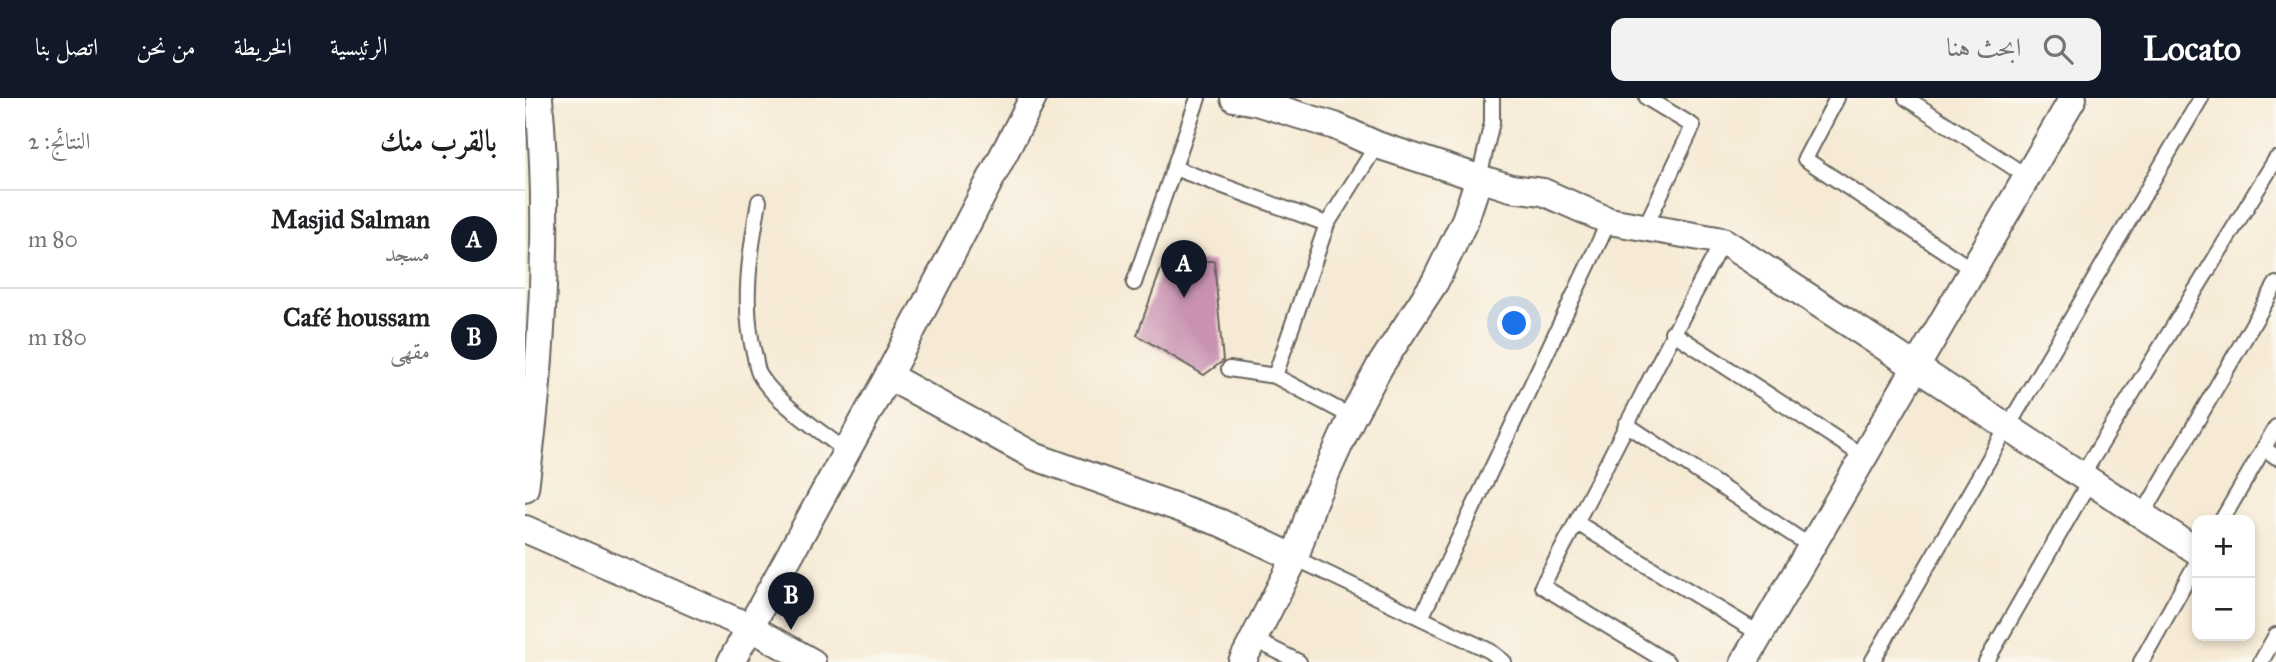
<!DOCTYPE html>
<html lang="ar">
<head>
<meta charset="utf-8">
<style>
  :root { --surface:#fff; --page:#f2f2f2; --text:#202124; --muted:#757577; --line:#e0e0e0; --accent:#111827 }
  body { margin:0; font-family:"IM FELL Great Primer",Amiri,serif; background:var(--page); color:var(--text); direction:rtl }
  .controls { position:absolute; right:21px; bottom:21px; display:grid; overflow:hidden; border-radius:14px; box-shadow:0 4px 10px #0003 }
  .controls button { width:63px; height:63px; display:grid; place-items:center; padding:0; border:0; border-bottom:2px solid var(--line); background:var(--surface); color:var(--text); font:35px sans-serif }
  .you { position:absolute; left:990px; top:226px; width:24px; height:24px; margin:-18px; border:5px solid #fff; border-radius:50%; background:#1a73e8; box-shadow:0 0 0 10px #1a73e833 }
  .badge { display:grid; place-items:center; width:46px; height:46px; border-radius:50%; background:var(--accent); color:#fff; font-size:23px; font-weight:700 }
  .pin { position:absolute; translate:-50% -58px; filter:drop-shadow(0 2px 4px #0008) }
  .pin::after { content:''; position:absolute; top:37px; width:24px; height:21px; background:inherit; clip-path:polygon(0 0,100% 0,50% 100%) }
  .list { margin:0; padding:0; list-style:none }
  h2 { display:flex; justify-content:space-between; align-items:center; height:91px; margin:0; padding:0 28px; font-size:30px }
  h2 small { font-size:23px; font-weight:400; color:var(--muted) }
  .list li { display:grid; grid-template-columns:46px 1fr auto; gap:21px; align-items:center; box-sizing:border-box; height:98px; padding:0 28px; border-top:2px solid var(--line) }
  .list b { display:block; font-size:26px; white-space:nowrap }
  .list p { margin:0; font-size:23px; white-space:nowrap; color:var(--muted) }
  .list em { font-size:23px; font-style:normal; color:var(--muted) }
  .icon { flex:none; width:38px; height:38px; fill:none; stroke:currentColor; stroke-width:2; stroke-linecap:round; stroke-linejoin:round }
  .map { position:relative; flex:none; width:1751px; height:564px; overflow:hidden; direction:ltr }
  header { display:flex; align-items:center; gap:42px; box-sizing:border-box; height:98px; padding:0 35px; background:var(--accent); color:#fff }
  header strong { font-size:33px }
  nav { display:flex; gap:38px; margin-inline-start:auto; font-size:24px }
  .search { width:490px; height:63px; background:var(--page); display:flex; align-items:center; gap:18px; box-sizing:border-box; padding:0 24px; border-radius:14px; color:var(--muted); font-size:26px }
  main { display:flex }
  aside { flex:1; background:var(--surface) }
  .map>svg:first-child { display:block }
  .building { fill:#c992b2 }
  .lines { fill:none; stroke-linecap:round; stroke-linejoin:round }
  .service-casing { stroke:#68645d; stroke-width:18 }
  .minor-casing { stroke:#68645d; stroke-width:30 }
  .service { stroke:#fff; stroke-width:14 }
  .minor { stroke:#fff; stroke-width:26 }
</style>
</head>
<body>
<header>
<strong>Locato</strong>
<div class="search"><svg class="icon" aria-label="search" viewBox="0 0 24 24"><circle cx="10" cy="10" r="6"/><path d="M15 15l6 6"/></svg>ابحث هنا</div>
<nav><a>الرئيسية</a><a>الخريطة</a><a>من نحن</a><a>اتصل بنا</a></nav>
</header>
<main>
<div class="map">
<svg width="1751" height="564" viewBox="0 0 1751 564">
  <rect width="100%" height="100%" fill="#fbf7ec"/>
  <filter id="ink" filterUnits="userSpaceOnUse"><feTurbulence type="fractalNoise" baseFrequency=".0143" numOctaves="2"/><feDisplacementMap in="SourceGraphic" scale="14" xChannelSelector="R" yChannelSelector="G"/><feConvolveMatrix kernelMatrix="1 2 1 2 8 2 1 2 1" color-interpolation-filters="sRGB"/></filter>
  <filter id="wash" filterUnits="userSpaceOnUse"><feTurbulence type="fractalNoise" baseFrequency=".00686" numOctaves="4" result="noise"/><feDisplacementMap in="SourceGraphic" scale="28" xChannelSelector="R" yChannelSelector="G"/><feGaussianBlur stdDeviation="1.57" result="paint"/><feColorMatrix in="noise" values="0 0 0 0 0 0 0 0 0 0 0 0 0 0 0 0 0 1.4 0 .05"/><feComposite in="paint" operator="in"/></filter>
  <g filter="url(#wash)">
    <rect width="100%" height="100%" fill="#f6ead5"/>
    <g id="blocks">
      <path class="building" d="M639 163H689L698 263 679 277 612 237Z"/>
    </g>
  </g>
  <g filter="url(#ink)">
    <use href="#blocks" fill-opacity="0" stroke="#68645d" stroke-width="2"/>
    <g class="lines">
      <defs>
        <path id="service" d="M1312 0 1280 61 1448 172
          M1381 0 1503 79
          M649 70 802 126 750 278 827 319
          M954 80 967 24V0
          M234 103C225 154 216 208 230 259 231 265 232 274 236 279 252 305 297 334 322 354
          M802 126 852 47
          M1120 129 1168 28 1122 0
          M609 185 673 0
          M1147 234 1338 358
          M704 271 750 278
          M1101 326 1285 448
          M1739 350 1751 359
          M1556 379 1751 61
          M1617 418 1751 186
          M1697 422 1751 329
          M1052 425 1235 536
          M770 460 965 553 979 564
          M896 520 1084 123
          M728 541 774 564
          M1142 564 1017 488C1080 374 1135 257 1198 143
          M1347 564 1482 330 1676 0
          M1461 564 1564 384
          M1616 564 1672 464
          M1736 564 1751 537"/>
        <path id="minor" d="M709 0 731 4 810 28 852 47 954 80 986 90 1018 94 1084 123 1198 143 1672 453
          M363 278 511 359 696 425 770 460
          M0 390C18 261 25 130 14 0
          M0 431 225 529 287 564
          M206 564 363 278 508 0
          M717 564 770 460 788 404 827 319 855 268 910 184 940 122 954 80
          M1219 564 1548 0"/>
      </defs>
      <use href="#service" class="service-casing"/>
      <use href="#minor" class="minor-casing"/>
      <use href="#service" class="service"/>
      <use href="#minor" class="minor"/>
    </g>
  </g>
</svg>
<div class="controls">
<button>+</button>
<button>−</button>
</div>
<div class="you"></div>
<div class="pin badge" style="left:659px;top:200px">A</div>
<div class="pin badge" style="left:266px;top:532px">B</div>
</div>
<aside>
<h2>بالقرب منك<small>النتائج: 2</small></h2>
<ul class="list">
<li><span class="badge">A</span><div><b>Masjid Salman</b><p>مسجد</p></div><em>80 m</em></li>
<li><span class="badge">B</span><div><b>Café houssam</b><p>مقهى</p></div><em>180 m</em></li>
</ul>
</aside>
</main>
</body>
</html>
